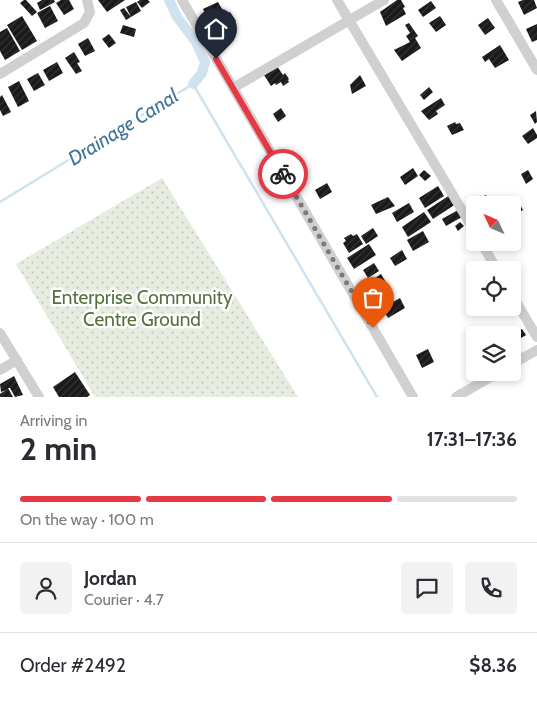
<!DOCTYPE html>
<meta charset="utf-8">
<style>
:root{--surface:#fff;--page:#f2f2f3;--text:#2b2b33;--muted:#7c7c81;--line:#e1e1e2;--accent:#e63946}
body{margin:0;font-family:Cabin,sans-serif;background:var(--page);color:var(--text);height:100vh;display:flex;flex-direction:column;font-size:19px;white-space:nowrap}
*{box-sizing:border-box;margin:0}
p{font-size:16px;color:var(--muted)}
.icon{flex:none;width:28px;height:28px;fill:none;stroke:currentColor;stroke-width:2;stroke-linecap:round;stroke-linejoin:round}
.map{position:relative;height:397px;overflow:hidden}
.panel{display:flex;flex-direction:column;background:var(--surface);flex:1}
.panel>*{flex:none}
.needle{width:32px;rotate:314deg}
.fabs{position:absolute;left:466px;top:196px;display:grid;gap:10px}
.fabs a{display:grid;place-items:center;width:55px;height:55px;border-radius:5px;background:var(--surface);box-shadow:0 2px 8px #0003;font-size:25px}
.pin{position:absolute;display:grid;place-items:center;width:42px;height:42px;color:#fff;margin:-51px -21px;border-radius:50% 50% 50% 0;rotate:-45deg;box-shadow:0 0 5px #0007}
.pin .icon{rotate:45deg}
.courier{position:absolute;display:grid;place-items:center;width:50px;height:50px;margin:-25px;border:4px solid #e63946;border-radius:50%;background:#fff;color:#222;box-shadow:0 1px 6px #0007}
.overview em{font-style:normal;font-weight:700}
.overview div{display:flex;flex-direction:column-reverse}
.overview{display:flex;align-items:center;justify-content:space-between;height:85px;padding:0 20px}
h1{font-size:32px;font-weight:700;line-height:38px}
.bar{display:grid;grid-template-columns:repeat(4,1fr);gap:8px 5px;align-content:center;height:60px;padding:0 20px}
.bar i{height:6px;border-radius:4px;background:var(--line)}
.bar .selected{background:var(--accent)}
.bar p{grid-column:span 4}
.line{display:flex;align-items:center;gap:12px;padding:0 20px;border-top:1px solid var(--line)}
.line div{flex:1}
.round{display:grid;place-items:center;flex:none;width:52px;height:52px;border-radius:5px;background:var(--page)}
.map>svg:first-child{display:block}
.green{fill:url(#green-dots)}
.lines{fill:none;stroke-linecap:round;stroke-linejoin:round}
.stream{stroke:#cfe2ee;stroke-width:2.5}
.canal{stroke:#cfe2ee;stroke-width:10}
.building{fill:url(#building-hatch)}
.street{stroke:#d0d0d0;stroke-width:10}
.done{stroke:#7a7a7a;stroke-width:5;stroke-dasharray:0 9}
.route{stroke:#e63946;stroke-width:6}
.labels{text-anchor:middle;stroke-width:5;stroke-linejoin:round;paint-order:stroke}
.park-label{font-size:19px;fill:#56703f;stroke:#fff}
.water-label{font-size:20px;font-style:italic;fill:#3f7597;stroke:#fff}
</style>
<div class="map">
<svg width="537" height="397" viewBox="0 0 537 397">
<defs>
<pattern id="green-dots" width="8" height="8" patternUnits="userSpaceOnUse" patternTransform="scale(1.25)"><rect width="8" height="8" fill="#e6ecdf"/><path d="M2 2h.1M6 6h.1" fill="none" stroke="#c6cbc0" stroke-width="1.8" stroke-linecap="round"/></pattern>
<pattern id="building-hatch" width="6" height="6" patternUnits="userSpaceOnUse" patternTransform="scale(1.25)"><rect width="6" height="6" fill="#1a1a1a"/><path d="M-1 1l2-2M0 6l6-6M5 7l2-2" fill="none" stroke="#333"/></pattern>
</defs>
<rect width="100%" height="100%" fill="#fff"/>
<polygon class="green" points="162,178 298,397 95,397 16,264"/>
<g class="lines">
<polyline class="stream" points="0,202 193,84 377,397"/>
<polyline class="canal" points="169,0 177,17 196,42 205,62 202,73 193,84"/>
</g>
<g class="building">
<polygon points="24,0 26,0 37,12 32,16 20,3"/>
<polygon points="42,0 54,0 55,2 40,10 37,3"/>
<polygon points="61,0 69,0 74,9 64,15 56,3"/>
<polygon points="98,0 125,0 107,12"/>
<polygon points="140,0 148,0 150,2 142,8 137,2"/>
<polygon points="397,0 401,0 405,7 403,8 406,14 386,26 380,12"/>
<polygon points="523,0 534,0 537,8 524,15 518,2"/>
<polygon points="431,1 436,8 423,17 418,10"/>
<polygon points="136,2 141,11 131,17 126,7"/>
<polygon points="218,2 222,9 208,18 203,9"/>
<polygon points="50,6 58,21 45,28 37,13"/>
<polygon points="124,8 131,17 126,20 120,10"/>
<polygon points="230,12 236,21 230,25 224,16"/>
<polygon points="22,16 37,41 22,50 7,25"/>
<polygon points="440,16 446,25 436,32 429,23"/>
<polygon points="223,18 229,26 221,32 215,23"/>
<polygon points="488,18 495,28 485,35 478,25"/>
<polygon points="409,23 418,36 415,38 421,48 402,61 394,50 410,42 406,36 410,33 405,25"/>
<polygon points="537,24 537,40 532,42 526,29"/>
<polygon points="123,25 136,29 134,37 120,33"/>
<polygon points="7,28 20,51 5,60 0,51 0,32"/>
<polygon points="109,34 116,43 109,48 102,39"/>
<polygon points="88,38 95,51 85,56 78,44"/>
<polygon points="500,45 509,60 495,68 489,59 485,62 482,57"/>
<polygon points="74,52 80,62 77,63 82,71 76,74 65,58"/>
<polygon points="57,62 63,73 49,81 43,70"/>
<polygon points="277,66 283,75 285,73 289,79 288,80 289,82 283,86 281,82 276,85 275,83 271,86 264,75"/>
<polygon points="38,73 45,85 34,91 27,79"/>
<polygon points="360,75 366,86 352,94 350,85"/>
<polygon points="19,81 29,101 18,107 8,87"/>
<polygon points="429,87 433,92 424,100 420,95"/>
<polygon points="2,95 11,112 3,116 0,110 0,97"/>
<polygon points="441,98 445,105 436,111 438,114 429,120 421,111"/>
<polygon points="281,108 286,116 278,122 273,114"/>
<polygon points="536,111 537,122 535,124 530,115"/>
<polygon points="455,122 456,124 460,123 464,130 452,135 447,126"/>
<polygon points="533,128 537,135 537,138 528,144 522,136"/>
<polygon points="413,168 418,176 405,185 400,177"/>
<polygon points="424,170 431,176 425,181 419,175"/>
<polygon points="528,170 533,179 526,184 521,174"/>
<polygon points="327,183 332,192 320,199 315,190"/>
<polygon points="438,186 444,196 425,208 419,198"/>
<polygon points="450,195 456,204 433,219 427,210"/>
<polygon points="486,195 491,204 476,205 474,201"/>
<polygon points="388,197 395,206 376,214 371,205"/>
<polygon points="518,201 523,210 512,216 512,204"/>
<polygon points="409,203 414,212 397,222 392,213"/>
<polygon points="458,210 462,217 446,226 442,219"/>
<polygon points="424,212 431,222 408,237 402,227"/>
<polygon points="460,222 464,226 458,231 455,226"/>
<polygon points="373,228 378,236 366,244 361,236"/>
<polygon points="423,231 429,242 413,251 407,240"/>
<polygon points="351,234 353,236 357,234 363,244 349,253 343,243 346,241 344,238"/>
<polygon points="369,244 376,255 354,269 347,258"/>
<polygon points="402,250 407,259 395,266 390,258"/>
<polygon points="374,263 379,271 368,278 363,270"/>
<polygon points="381,274 387,284 375,292 369,282"/>
<polygon points="389,287 393,296 381,302 377,294"/>
<polygon points="400,298 405,308 388,318 382,308"/>
<polygon points="522,329 526,335 516,341 512,334"/>
<polygon points="428,349 434,362 422,368 416,355"/>
<polygon points="75,372 90,395 87,397 59,397 53,387"/>
<polygon points="14,376 23,395 15,397 10,388 8,388 13,397 0,397 0,394 6,390 1,392 0,384"/>
</g>
<g class="lines">
<g class="street">
<polyline points="182,0 413,397"/>
<polyline points="337,0 475,232"/>
<polyline points="496,0 537,70"/>
<polyline points="0,74 84,23 90,12 87,0"/>
<polyline points="233,88 384,0"/>
<polyline points="481,242 497,270"/>
<polyline points="512,295 537,337"/>
<polyline points="0,333 39,397"/>
<polyline points="512,364 537,350"/>
<polyline points="0,370 17,360"/>
<polyline points="456,397 499,372"/>
</g>
</g>
<g class="lines">
<polyline class="done" points="283,174 373,328"/>
<polyline class="route" points="216,59 283,174"/>
</g>
<g class="labels">
<g class="park-label">
<text x="142" y="304">Enterprise Community<tspan x="142" dy="22">Centre Ground</tspan></text>
</g>
<g class="water-label">
<text transform="translate(123 127) rotate(-32)" y="7">Drainage Canal</text>
</g>
</g>
</svg>
<div class="fabs">
<a><svg class="needle" viewBox="-14 -14 28 28"><path d="M0-13l5 13h-10z" fill="#e53935"/><path d="M0 13l5-13h-10z" fill="#7c7c81"/></svg></a>
<a><svg class="icon" aria-label="locate" viewBox="0 0 24 24"><circle cx="12" cy="12" r="6"/><path d="M12 2v4M12 18v4M2 12h4M18 12h4"/></svg></a>
<a><svg class="icon" aria-label="layers" viewBox="0 0 24 24"><path d="M12 4l9 5-9 5-9-5zM3 14l9 5 9-5"/></svg></a>
</div>
<div class="pin" style="left:373px;top:328px;background:#ea580c"><svg class="icon" aria-label="bag" viewBox="0 0 24 24"><path d="M5 8h14l-1 12H6zM9 8a3 3 0 0 1 6 0"/></svg></div>
<div class="pin" style="left:216px;top:59px;background:#1f2937"><svg class="icon" aria-label="home" viewBox="0 0 24 24"><path d="M3 11l9-7 9 7M6 9v11h12V9"/></svg></div>
<div class="courier" style="left:283px;top:174px"><svg class="icon" aria-label="bike" viewBox="0 0 24 24"><circle cx="6" cy="16" r="4"/><circle cx="18" cy="16" r="4"/><path d="M6 16l4-8h5l3 8M10 8l3 8H6M13 5h3"/></svg></div>
</div>
<section class="panel">
<div class="overview"><div><h1>2 min</h1><p>Arriving in</p></div><em>17:31–17:36</em></div>
<div class="bar"><i class="selected"></i><i class="selected"></i><i class="selected"></i><i></i><p>On the way · 100 m</p></div>
<div class="line" style="height:90px"><a class="round"><svg class="icon" aria-label="person" viewBox="0 0 24 24"><circle cx="12" cy="8" r="4"/><path d="M4 21q1-7 8-7t8 7"/></svg></a><div><b>Jordan</b><p>Courier · 4.7</p></div><a class="round"><svg class="icon" aria-label="chat" viewBox="0 0 24 24"><path d="M4 5h16v11H9l-5 4z"/></svg></a><a class="round"><svg class="icon" aria-label="phone" viewBox="0 0 24 24"><path d="M5 4h4l2 5-3 2q2 4 5 5l2-3 5 2v4C11 20 4 13 5 4z"/></svg></a></div>
<div class="line" style="height:65px"><div>Order #2492</div><b>$8.36</b></div>
</section>
